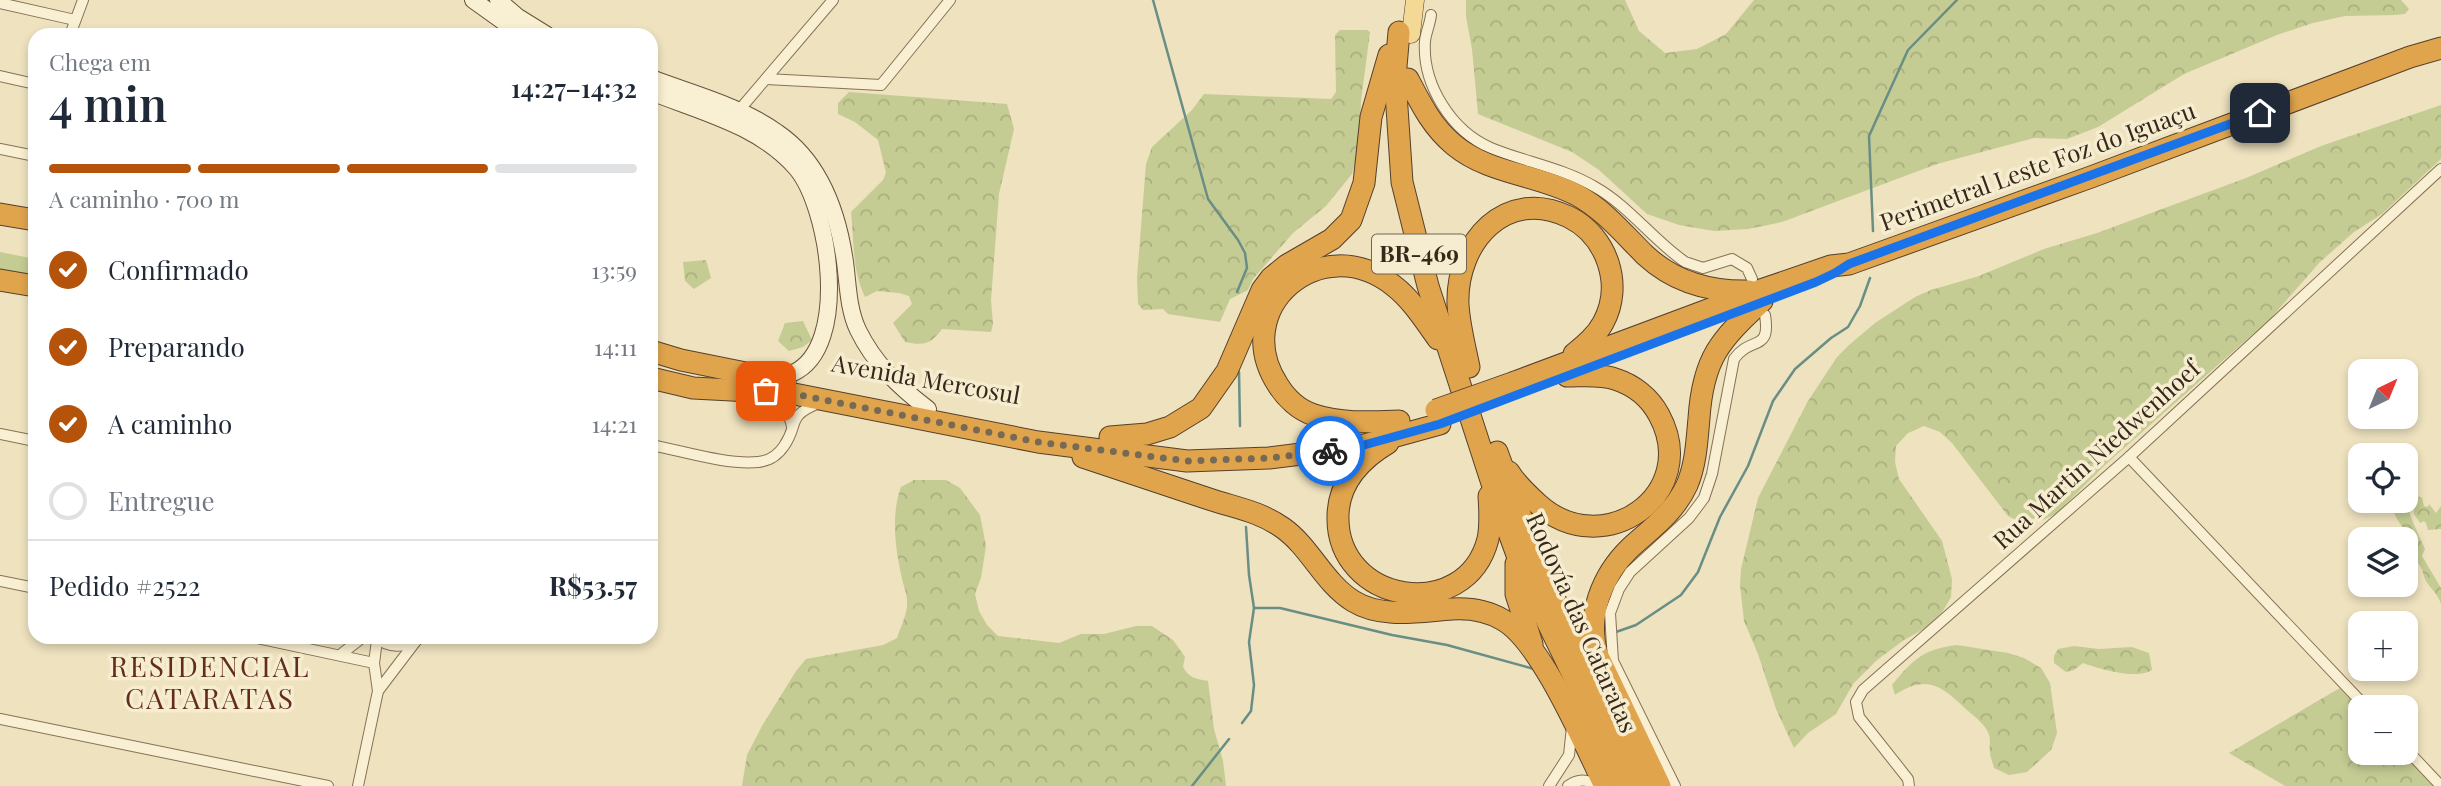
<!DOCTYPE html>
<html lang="pt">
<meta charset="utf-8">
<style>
:root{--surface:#fff;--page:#f2f2f3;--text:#1f2937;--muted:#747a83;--line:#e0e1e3;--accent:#b45309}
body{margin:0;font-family:"Playfair Display",serif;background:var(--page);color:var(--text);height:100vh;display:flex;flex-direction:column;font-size:26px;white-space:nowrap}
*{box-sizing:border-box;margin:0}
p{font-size:23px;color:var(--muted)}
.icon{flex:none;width:38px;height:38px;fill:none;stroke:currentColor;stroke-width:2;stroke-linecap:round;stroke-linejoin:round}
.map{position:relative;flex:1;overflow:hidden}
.details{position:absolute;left:28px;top:28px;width:630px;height:616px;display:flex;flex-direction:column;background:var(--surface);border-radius:21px;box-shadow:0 4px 10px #0003}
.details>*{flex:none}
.needle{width:46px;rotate:43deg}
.fabs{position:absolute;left:2348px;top:359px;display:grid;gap:14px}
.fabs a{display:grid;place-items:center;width:70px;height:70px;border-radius:14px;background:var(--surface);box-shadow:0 4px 10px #0003;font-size:35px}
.pin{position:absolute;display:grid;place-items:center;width:60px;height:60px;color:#fff;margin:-30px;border-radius:14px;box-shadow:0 4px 10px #0006}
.courier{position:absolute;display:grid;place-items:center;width:70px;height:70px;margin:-35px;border:5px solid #1a73e8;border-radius:50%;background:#fff;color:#222;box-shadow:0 2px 9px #0007}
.overview em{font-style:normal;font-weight:600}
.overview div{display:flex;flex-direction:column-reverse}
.overview{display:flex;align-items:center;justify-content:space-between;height:119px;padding:0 21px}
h1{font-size:46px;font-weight:600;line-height:52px}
.bar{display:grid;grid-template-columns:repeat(4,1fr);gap:10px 7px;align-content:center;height:84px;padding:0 21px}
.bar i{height:9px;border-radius:5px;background:var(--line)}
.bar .current{background:var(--accent)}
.bar p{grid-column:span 4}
.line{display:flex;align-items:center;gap:18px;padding:0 21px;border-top:2px solid var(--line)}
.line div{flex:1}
ol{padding:0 21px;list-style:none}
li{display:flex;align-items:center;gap:21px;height:77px}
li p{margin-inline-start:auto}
li .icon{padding:7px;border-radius:50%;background:var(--accent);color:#fff;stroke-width:4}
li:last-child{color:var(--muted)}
li i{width:38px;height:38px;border:4px solid var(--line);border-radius:50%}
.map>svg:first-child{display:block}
.grass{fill:#c4cc93}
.forest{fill:url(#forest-crowns)}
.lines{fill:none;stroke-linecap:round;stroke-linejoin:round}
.stream{stroke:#698e86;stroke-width:2.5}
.street-casing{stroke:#877257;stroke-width:12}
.secondary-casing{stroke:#69533a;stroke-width:18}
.primary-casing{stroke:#55402c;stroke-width:19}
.highway-casing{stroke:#55402c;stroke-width:23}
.street{stroke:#f9efd2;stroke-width:10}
.secondary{stroke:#f9efd2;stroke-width:16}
.primary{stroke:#f3d995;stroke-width:18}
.highway{stroke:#e0a44d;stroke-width:21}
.highway-bridge-casing{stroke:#55402c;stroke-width:23;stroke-linecap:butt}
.highway-bridge{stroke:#e0a44d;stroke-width:21}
.done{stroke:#766a55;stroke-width:7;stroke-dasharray:0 12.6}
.route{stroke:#1a73e8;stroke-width:9}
.labels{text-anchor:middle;stroke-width:7;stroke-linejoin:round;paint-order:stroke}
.shield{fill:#f6eccf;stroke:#706452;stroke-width:2}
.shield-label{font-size:23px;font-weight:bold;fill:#36291c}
.street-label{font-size:24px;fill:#36291c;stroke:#f6eccf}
.quarter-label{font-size:28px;letter-spacing:2px;fill:#642c1b;stroke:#f6eccf}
</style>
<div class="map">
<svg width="2441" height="786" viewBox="0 0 2441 786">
<defs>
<pattern id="forest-crowns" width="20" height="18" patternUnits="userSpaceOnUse" patternTransform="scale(1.75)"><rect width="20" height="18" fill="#c4cc93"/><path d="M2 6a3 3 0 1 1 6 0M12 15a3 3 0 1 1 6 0" fill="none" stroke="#a9af7e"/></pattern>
</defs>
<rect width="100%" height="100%" fill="#eee2bf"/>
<polygon class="grass" points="0,252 35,259 35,280 0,272"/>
<g class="forest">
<polygon points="1466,0 1625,0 1639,31 1665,53 1697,49 1726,34 1754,0 2401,0 2409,9 2405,14 2395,15 2345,16 2313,23 2277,35 2184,74 2098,127 2067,139 2034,138 1937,164 1782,222 1748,229 1714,231 1679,225 1647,214 1599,170 1572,152 1478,114 1472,49 1466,16"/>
<polygon points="1340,30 1367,30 1370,32 1361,101 1359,149 1352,174 1326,206 1293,233 1253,279 1248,290 1230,299 1220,322 1168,314 1163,309 1143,310 1138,304 1137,277 1146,164 1152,147 1192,110 1204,94 1331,99 1336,92 1335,35"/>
<path d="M849,92l158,12 7,25 -15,65 -8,106 2,24 -2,8 -49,-3c-11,15 -18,17 -37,13l-12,-19 19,-19 -3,-8 -10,-3 -22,-2 -12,6c-13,-27 -11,-56 -14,-85l32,-32 3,-7 -8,-33 -23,-18 -17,-8v-11z"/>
<polygon points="2441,105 2441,159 2382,214 2354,232 2320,262 2271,318 2105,465 2057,513 2041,521 2025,524 2008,516 1952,443 1940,432 1924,426 1908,433 1896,446 1895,462 1899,479 1942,541 1952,579 1951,597 1943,611 1933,624 1904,640 1877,660 1853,684 1836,714 1808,733 1794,748 1776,709 1758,654 1744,621 1740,585 1741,569 1758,498 1808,401 1837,357 1849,345 1875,323 1915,297 1931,290 1979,276 2044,249 2097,233 2246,178 2321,146"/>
<polygon points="706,260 711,278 694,289 685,281 683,262"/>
<polygon points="803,321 812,340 803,347 789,351 778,341 785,323"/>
<path d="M914,480h32l14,8 20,27 6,31 -5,32 -6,16 4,17 8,14 11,11 61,7 22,-9h23l32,-8h16l21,14 12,17 -2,10c6,11 13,12 25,14l6,48 9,32 3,25h-484l5,-31 15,-29 34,-55 10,-12 77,-14 14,-7c3,-10 9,-21 10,-32 1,-12 -4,-20 -6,-32 -6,-28 -10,-60 0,-87z"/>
<path d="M2406,495c3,7 2,15 5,22 4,11 9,21 14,32l-3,7 19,32v16c-3,-9 -8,-13 -13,-20 -7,-10 -2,-14 -14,-25 7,-21 -15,-29 -20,-47 -1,-4 -1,-8 -1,-11l13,-1z"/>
<polygon points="2419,496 2422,498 2424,506 2428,507 2429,504 2436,513 2441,506 2441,529 2428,530 2426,523 2424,521 2420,523 2414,514 2414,502"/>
<path d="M1957,645l51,8 16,5 17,10 9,15 7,50 -6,17 -24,22 -18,3 -15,-7c-1,-5 -4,-11 -4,-16 -1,-5 1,-12 -1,-17 -3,-10 -14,-18 -22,-25 -24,-23 -40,-37 -72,-15l-3,-10c21,-26 32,-36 65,-40z"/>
<path d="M2074,646l25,3 33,-2 17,6 3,17c-14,10 -53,-1 -69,-7l-9,7 -8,2 -12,-9v-7l4,-7z"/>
<polygon points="2340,688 2361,710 2361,752 2402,753 2435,786 2285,786 2229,753"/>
</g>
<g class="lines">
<g class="stream">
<polyline points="1153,0 1208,199 1238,240 1245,253 1247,268 1237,292"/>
<polyline points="1873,231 1869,136 1908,50 1957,0"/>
<polyline points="1239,372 1240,426"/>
<polyline points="1254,608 1280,608 1392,635 1447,645 1534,669"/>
<polyline points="1616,632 1636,625 1681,595 1698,572 1720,517 1748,466 1773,401 1795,369 1831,338 1848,327 1860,306 1870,278"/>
<polyline points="1242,723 1251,711 1254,685 1249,642 1254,608 1249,575 1246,527"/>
<polyline points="1192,786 1229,739"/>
</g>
<g class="street-casing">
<g id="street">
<polyline points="0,3 75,20"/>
<path d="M1431,15c-1,9 -5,17 -6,26 -3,43 26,90 66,107 34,14 72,20 104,39 34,19 58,53 90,75l18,6 29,-9 15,9 5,11"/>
<polyline points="70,35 83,0"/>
<polyline points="0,76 35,84"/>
<polyline points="766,79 881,85 950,0"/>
<polyline points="735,115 833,0"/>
<polyline points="0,149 35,156"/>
<polyline points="772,395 786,406 792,426"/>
<polyline points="0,434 35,441"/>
<path d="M651,445c32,6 75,20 107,17 11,-1 20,-7 26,-16 16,-23 1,-29 35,-43"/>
<polyline points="2129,457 2366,707"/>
<polyline points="0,581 35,588"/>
<polyline points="252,637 374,663"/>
<path d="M375,637c13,11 27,11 42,3"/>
<polyline points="340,655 363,637"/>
<polyline points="378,691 416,641"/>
<polyline points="0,719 328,786"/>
<polyline points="2406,749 2441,786"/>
<polyline points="358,786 378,691 374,663 377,640"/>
<polyline points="1549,786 1569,755 1572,727"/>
<path d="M1568,786c10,-8 20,-7 31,0"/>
<path d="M1675,786l-62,-125 -3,-48 9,-24 11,-17 59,-54 15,-20 8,-24 22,-115c17,-24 37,-6 31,-44"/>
<polyline points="1909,786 1908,779 1859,717 1856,702 1863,690 2129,457 2441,169"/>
</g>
</g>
<g class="secondary-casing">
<g id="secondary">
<polyline points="473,0 522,35"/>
<polyline points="498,0 518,17 547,35"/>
<path d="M651,78c42,16 90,28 127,55 42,29 60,80 67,129 3,22 3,47 13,68 16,33 41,57 70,79"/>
<path d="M651,92c50,20 109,34 145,76 33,38 55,179 -3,205 -6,3 -14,3 -21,4"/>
</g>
</g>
<g class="primary-casing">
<polyline id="primary" points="1411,34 1415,0"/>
</g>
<g class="highway-casing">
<g id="highway">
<polyline points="1399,32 1395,78 1402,182 1428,286 1501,511 1524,574 1627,786"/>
<path d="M1408,79c13,25 24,48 46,66 35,29 83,29 123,50 27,15 46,38 68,60 29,27 66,37 104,36"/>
<polyline points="0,214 35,220"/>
<polyline points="0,280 35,286"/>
<polyline points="651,351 681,360 785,381"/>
<path d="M1469,367c-4,-20 -10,-42 -11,-63 -2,-62 48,-118 111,-87 38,19 55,68 34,106 -7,13 -18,22 -29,31"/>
<polyline points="651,378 693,388 789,393 1038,442 1187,461 1269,458 1333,450 1364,445 1440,424"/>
<polyline points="1515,382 1761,290 1831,266 1849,264 2091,177 2410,57 2441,48"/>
<path d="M1399,421c-27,1 -58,3 -85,-6 -15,-5 -28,-17 -36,-30 -50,-76 42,-158 116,-99 18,14 31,35 44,53"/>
<polyline points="1110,437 1147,434 1170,427 1201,408 1227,371 1262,290 1271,278 1287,265 1332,239 1351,220 1364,183 1371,117 1389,55"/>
<path d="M1388,443c-27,16 -49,39 -50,72 -3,89 128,110 150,24 3,-14 2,-28 1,-43"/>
<polyline points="1497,452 1539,566 1644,786"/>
<path d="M1083,457c42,14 84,28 126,42 27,9 50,12 74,29 27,19 41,55 70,73 29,18 67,10 99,8 17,-1 36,2 51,11 38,21 82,126 102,166"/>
<path d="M1509,472c7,12 18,22 29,32 65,59 164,-10 121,-89 -9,-17 -25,-30 -44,-36 -15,-5 -32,-3 -48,-3"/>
<polyline points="1516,564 1516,594 1532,644"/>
<path d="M1660,786l-63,-132c-11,-38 5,-79 33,-106 22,-20 44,-35 57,-63 9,-21 10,-45 12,-67 4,-60 21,-78 63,-117"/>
</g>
</g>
<use href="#street" class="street"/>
<use href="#secondary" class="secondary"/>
<use href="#primary" class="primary"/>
<use href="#highway" class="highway"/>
<g class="highway-bridge-casing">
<polyline id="highway-bridge" points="1436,410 1515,382"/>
</g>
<use href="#highway-bridge" class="highway-bridge"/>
</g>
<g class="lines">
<polyline class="done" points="766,391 789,393 1038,442 1187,461 1269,458 1330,451"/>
<polyline class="route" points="1330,451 1364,445 1440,424 1816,282 1835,273 1849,264 2260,113"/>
</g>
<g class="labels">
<rect class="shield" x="1372" y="234.5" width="94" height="39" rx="5"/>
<g class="shield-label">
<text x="1419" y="262">BR-469</text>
</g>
<g class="street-label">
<text transform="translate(2038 167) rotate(-20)" y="8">Perimetral Leste Foz do Iguaçu</text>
<text transform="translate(926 380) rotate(10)" y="8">Avenida Mercosul</text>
<text transform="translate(2097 455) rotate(-42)" y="8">Rua Martin Niedwenhoef</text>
<text transform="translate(1581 623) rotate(66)" y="8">Rodovía das Cataratas</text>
</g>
<g class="quarter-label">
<text x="210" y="677">RESIDENCIAL<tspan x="210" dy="32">CATARATAS</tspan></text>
</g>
</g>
</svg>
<div class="fabs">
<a><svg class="needle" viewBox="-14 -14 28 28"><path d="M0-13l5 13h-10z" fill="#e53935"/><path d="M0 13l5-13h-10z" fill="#747a83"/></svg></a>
<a><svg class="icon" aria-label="locate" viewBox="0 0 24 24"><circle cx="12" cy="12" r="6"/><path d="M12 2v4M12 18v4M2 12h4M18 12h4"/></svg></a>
<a><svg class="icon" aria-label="layers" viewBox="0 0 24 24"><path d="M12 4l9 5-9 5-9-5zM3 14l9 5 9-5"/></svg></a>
<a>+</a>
<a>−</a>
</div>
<div class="pin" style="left:766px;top:391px;background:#ea580c"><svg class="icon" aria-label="bag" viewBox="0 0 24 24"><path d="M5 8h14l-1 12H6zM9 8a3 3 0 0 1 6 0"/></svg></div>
<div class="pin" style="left:2260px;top:113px;background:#1f2937"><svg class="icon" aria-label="home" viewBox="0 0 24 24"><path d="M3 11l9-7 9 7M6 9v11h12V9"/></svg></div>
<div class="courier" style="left:1330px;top:451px"><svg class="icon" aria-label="bike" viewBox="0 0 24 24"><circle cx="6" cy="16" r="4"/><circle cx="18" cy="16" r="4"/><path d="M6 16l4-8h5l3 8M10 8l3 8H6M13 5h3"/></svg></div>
<section class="details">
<div class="overview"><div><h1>4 min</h1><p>Chega em</p></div><em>14:27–14:32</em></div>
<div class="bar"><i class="current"></i><i class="current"></i><i class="current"></i><i></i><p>A caminho · 700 m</p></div>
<ol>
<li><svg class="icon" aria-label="check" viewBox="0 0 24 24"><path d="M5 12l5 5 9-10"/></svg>Confirmado<p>13:59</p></li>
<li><svg class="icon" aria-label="check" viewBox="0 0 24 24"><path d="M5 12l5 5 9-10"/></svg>Preparando<p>14:11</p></li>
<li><svg class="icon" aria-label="check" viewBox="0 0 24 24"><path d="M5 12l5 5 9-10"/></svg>A caminho<p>14:21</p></li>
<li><i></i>Entregue</li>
</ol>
<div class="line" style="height:91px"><div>Pedido #2522</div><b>R$53.57</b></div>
</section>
</div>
